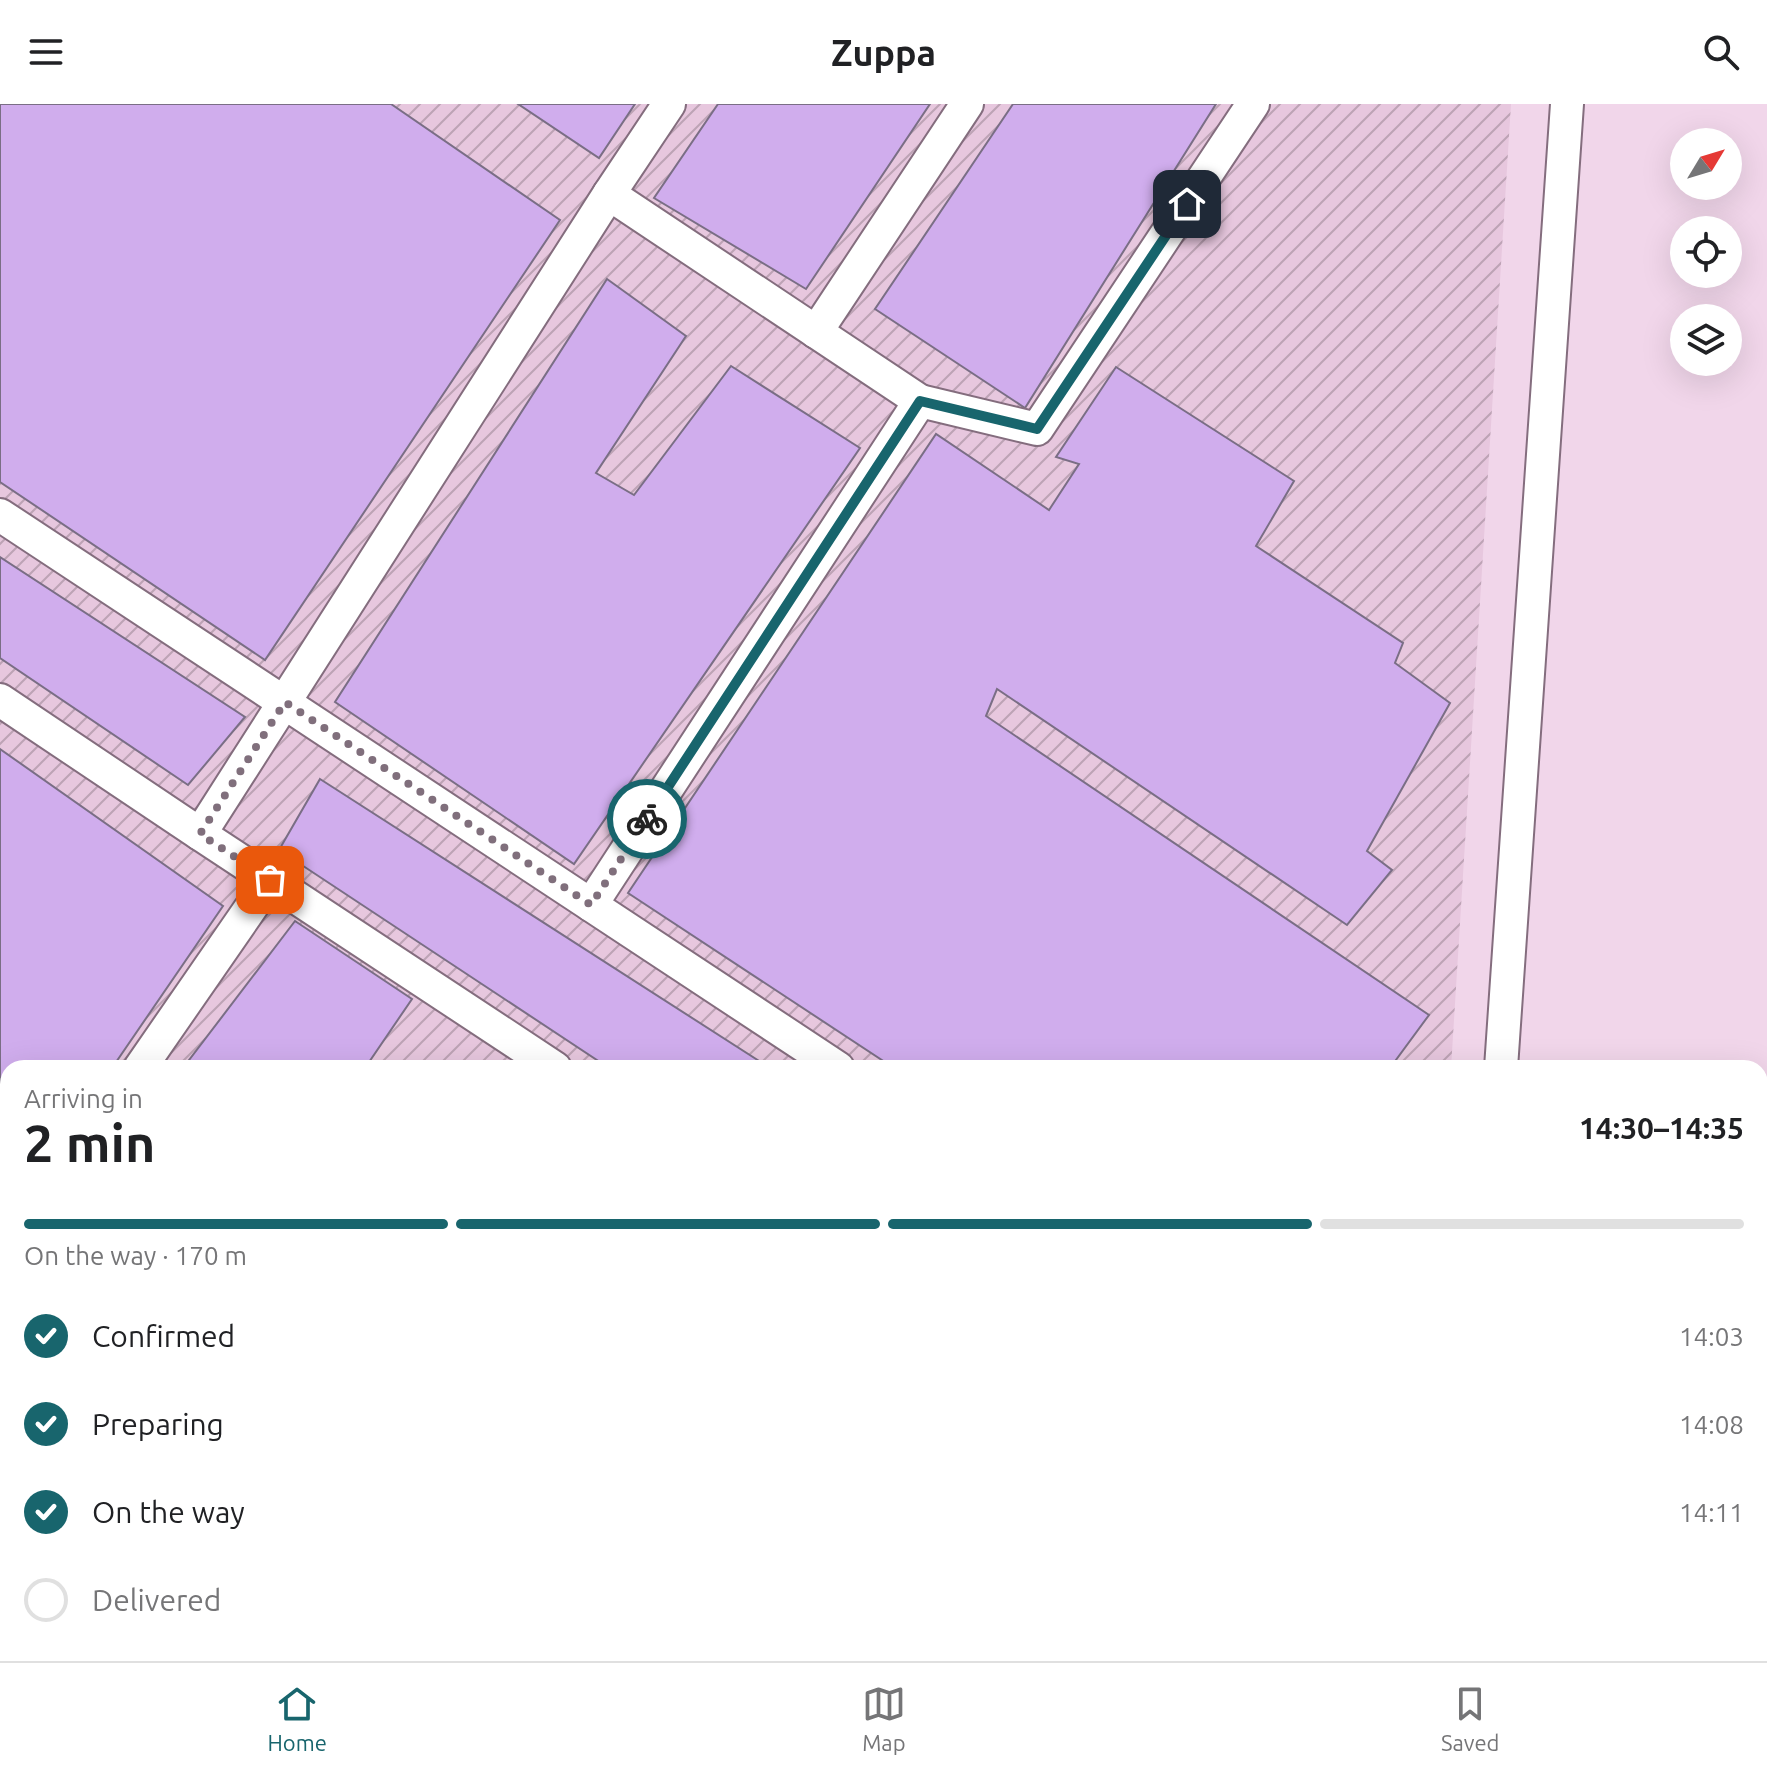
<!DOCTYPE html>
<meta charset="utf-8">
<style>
:root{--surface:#fff;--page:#f2f2f2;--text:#202124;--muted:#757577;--line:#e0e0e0;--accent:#18656d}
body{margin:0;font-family:Ubuntu,sans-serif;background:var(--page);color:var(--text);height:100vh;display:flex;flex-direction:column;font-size:30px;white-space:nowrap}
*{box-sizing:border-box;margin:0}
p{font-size:26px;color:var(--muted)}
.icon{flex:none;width:44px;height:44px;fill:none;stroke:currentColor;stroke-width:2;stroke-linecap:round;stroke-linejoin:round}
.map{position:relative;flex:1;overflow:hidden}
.drawer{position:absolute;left:0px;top:956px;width:1768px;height:602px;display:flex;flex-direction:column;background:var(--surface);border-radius:24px 24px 0 0;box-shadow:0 8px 32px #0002}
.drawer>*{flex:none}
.needle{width:52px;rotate:52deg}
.tools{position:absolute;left:1670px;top:24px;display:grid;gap:16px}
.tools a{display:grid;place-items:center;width:72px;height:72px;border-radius:50%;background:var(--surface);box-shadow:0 8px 32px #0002;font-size:40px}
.pin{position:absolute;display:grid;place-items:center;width:68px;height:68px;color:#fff;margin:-34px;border-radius:16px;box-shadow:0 4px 12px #0006}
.courier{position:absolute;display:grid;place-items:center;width:80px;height:80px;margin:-40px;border:6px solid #18656d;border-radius:50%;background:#fff;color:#222;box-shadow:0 2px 10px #0007}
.head em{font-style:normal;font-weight:600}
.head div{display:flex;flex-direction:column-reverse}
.head{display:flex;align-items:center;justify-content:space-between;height:136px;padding:0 24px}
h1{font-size:52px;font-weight:600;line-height:60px}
.bar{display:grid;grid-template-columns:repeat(4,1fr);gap:12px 8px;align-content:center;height:96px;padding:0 24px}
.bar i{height:10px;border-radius:6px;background:var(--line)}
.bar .on{background:var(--accent)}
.bar p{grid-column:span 4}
ol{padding:0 24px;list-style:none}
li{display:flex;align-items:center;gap:24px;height:88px}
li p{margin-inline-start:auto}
li .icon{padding:8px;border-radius:50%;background:var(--accent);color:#fff;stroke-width:4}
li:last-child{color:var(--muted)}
li i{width:44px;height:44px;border:4px solid var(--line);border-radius:50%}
header{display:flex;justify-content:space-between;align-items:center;height:104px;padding:0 24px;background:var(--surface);font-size:36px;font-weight:600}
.menu{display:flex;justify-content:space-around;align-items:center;height:112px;border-top:2px solid var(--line);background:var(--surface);font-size:22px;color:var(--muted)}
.menu a{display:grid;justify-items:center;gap:4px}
.menu .on{color:var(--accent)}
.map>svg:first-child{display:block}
.industrial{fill:url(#industrial-furrows)}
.building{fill:#d0aded;stroke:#7a6e85;stroke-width:2}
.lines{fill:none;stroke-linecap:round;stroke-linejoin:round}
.minor-casing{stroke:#846d7e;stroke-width:36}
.minor{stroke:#fff;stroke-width:32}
.done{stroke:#806f7c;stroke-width:8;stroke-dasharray:0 14.4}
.route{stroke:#18656d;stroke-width:10}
</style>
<header><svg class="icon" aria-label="menu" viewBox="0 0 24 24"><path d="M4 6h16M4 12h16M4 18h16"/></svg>Zuppa<svg class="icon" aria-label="search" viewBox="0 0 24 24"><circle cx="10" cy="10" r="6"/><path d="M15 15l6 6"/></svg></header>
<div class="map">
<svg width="1767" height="1557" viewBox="0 0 1767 1557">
<defs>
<pattern id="industrial-furrows" width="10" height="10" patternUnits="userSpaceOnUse" patternTransform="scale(2)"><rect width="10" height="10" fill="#e7c7de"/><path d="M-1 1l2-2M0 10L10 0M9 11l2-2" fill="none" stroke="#bda3b5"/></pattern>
</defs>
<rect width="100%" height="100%" fill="#f1d6ea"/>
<polygon class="industrial" points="0,0 1511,0 1451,964 8,964 8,1550 1415,1550 1414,1557 0,1557"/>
<g class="building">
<polygon points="0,0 391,0 560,116 265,556 0,378"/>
<polygon points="518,0 635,0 599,54"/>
<polygon points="718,0 930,0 806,185 654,94"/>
<polygon points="1013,0 1216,0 1025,304 875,205"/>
<polygon points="607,175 686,232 596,369 634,391 731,262 860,344 574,760 335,598"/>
<polygon points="1116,263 1294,377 1256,442 1403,539 1395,559 1450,599 1367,747 1392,766 1347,821 997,585 986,612 1429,911 1390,964 894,964 628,789 936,330 1049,406 1079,360 1056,353"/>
<polygon points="0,453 245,613 188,681 0,554"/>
<polygon points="0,645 223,802 112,964 8,964 8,1116 0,1128"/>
<polygon points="320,675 770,964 609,964 279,746"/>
<polygon points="295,817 412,895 365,964 183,964"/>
<polygon points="1,1223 8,1228 8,1367 0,1362"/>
<polygon points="0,1451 8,1457 8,1550 145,1550 155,1557 0,1557"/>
<polygon points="300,1550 820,1550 831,1557 296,1557"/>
</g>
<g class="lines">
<g class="minor-casing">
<g id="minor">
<polyline points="816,228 967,0"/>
<polyline points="920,297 1037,325 1253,0"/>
<polyline points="0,411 838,964"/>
<polyline points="0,596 200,730 609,90 669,0"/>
<polyline points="200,730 555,964"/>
<polyline points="591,801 920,297 609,90"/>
<polyline points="140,964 270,776"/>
<polyline points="1501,964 1567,0"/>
<polyline points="0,1167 8,1155"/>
<polyline points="0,1391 8,1396"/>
<polyline points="239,1550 249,1557"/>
<polyline points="881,1550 892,1557"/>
<polyline points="1461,1557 1461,1550"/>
</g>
</g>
<use href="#minor" class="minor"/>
</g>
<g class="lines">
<polyline class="done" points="270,776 200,730 285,598 591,801 647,715"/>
<polyline class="route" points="647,715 920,297 1037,325 1187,100"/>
</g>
</svg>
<div class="tools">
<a><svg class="needle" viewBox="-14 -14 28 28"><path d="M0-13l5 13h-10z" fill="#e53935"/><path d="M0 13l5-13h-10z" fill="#757577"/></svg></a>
<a><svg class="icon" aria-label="locate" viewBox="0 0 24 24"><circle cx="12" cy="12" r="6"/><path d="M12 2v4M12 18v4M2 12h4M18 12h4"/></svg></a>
<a><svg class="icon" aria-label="layers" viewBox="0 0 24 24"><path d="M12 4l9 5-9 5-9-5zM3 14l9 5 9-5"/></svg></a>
</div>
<div class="pin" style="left:270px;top:776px;background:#ea580c"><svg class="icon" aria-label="bag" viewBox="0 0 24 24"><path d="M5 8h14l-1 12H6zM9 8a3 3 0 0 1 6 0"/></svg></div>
<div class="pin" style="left:1187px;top:100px;background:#1f2937"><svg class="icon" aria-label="home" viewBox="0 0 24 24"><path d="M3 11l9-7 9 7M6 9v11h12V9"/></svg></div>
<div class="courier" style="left:647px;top:715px"><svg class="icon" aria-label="bike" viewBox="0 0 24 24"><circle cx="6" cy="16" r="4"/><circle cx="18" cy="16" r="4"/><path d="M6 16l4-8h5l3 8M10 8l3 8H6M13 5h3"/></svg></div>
<section class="drawer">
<div class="head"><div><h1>2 min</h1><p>Arriving in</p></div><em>14:30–14:35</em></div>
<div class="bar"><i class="on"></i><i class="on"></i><i class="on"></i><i></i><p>On the way · 170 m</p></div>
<ol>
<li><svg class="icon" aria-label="check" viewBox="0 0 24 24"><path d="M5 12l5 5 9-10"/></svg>Confirmed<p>14:03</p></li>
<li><svg class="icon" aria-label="check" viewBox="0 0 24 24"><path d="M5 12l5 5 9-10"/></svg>Preparing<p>14:08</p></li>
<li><svg class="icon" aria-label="check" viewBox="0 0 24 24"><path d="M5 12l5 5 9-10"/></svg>On the way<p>14:11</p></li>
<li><i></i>Delivered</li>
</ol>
</section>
</div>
<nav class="menu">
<a class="on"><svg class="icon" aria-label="home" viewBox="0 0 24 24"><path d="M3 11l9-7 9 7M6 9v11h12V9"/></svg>Home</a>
<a><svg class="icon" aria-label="map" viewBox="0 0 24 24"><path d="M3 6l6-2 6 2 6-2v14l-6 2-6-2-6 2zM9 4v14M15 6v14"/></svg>Map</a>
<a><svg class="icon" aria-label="saved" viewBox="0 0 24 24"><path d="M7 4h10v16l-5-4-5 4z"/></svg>Saved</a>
</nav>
